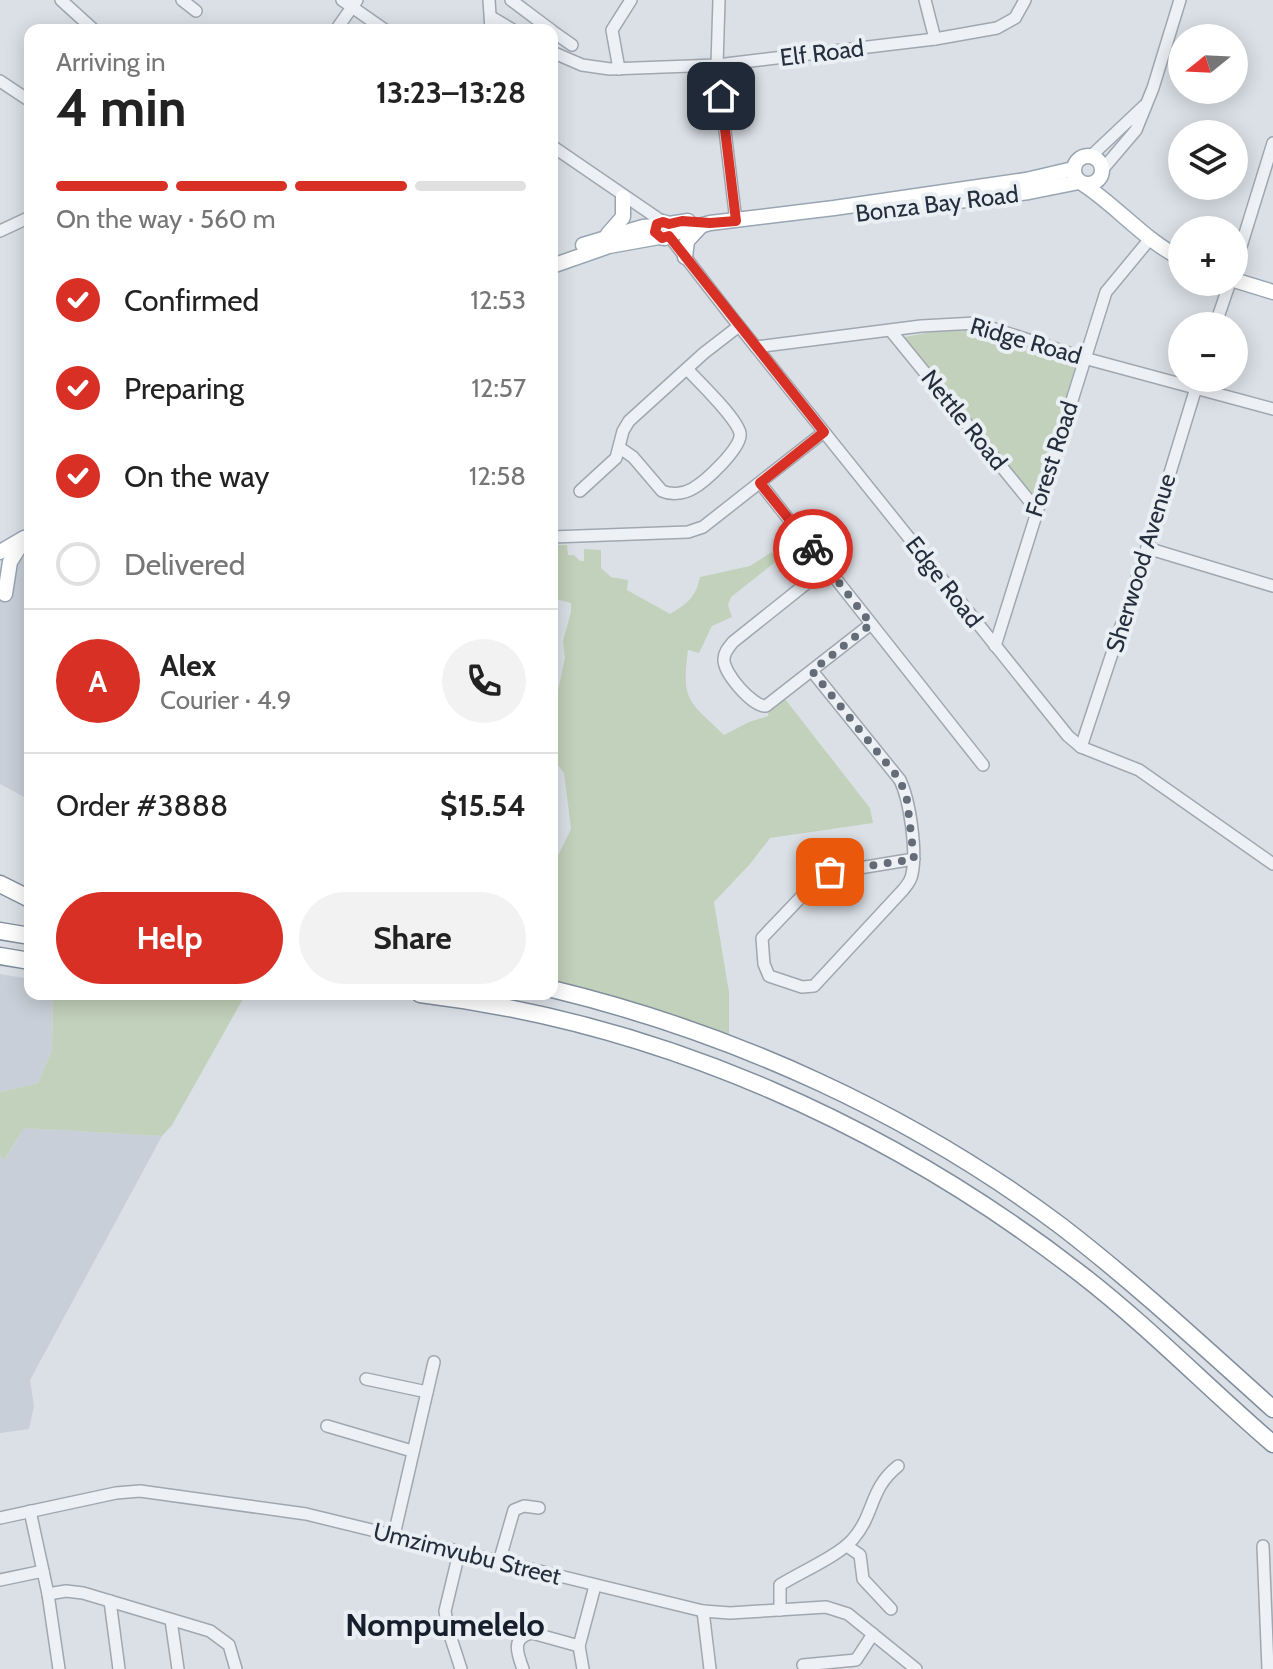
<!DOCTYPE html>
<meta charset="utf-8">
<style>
:root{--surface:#fff;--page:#f2f2f2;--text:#222;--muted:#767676;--line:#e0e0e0;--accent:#d93025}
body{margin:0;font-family:Cabin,sans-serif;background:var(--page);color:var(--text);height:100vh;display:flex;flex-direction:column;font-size:30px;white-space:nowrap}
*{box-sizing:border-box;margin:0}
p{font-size:26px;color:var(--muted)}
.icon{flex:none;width:44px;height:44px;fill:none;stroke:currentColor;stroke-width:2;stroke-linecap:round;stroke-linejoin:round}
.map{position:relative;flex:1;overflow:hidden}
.drawer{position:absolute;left:24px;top:24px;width:534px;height:976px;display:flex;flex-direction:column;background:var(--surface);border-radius:16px;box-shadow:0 4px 20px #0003}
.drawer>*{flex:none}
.needle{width:52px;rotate:252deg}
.tools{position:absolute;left:1168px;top:24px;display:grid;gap:16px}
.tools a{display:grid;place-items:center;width:80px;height:80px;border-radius:50%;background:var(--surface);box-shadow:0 4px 20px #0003;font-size:40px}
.pin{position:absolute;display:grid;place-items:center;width:68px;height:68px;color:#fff;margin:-34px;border-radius:16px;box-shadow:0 4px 12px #0006}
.courier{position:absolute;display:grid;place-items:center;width:80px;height:80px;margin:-40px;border:6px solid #d93025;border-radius:50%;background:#fff;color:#222;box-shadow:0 2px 10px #0007}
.summary em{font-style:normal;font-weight:800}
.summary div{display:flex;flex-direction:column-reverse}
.summary{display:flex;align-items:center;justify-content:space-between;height:136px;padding:0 32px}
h1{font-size:52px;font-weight:800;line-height:60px}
.bar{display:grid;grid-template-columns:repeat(4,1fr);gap:12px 8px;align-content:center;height:96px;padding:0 32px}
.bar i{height:10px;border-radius:6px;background:var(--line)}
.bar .active{background:var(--accent)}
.bar p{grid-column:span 4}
.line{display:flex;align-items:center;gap:20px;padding:0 32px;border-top:2px solid var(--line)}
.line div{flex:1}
.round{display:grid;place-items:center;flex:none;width:84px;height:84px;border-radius:42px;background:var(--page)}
ol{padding:0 32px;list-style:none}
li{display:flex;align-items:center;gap:24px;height:88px}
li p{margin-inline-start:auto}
li .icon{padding:8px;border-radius:50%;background:var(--accent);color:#fff;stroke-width:4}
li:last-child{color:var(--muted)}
li i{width:44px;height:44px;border:4px solid var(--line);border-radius:50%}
.primary-button{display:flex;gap:16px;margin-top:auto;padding:16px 32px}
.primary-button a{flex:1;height:92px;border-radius:48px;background:var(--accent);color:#fff;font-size:32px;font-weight:800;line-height:92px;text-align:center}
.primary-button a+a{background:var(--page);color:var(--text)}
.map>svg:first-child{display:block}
.built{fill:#c8cfd8}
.green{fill:#c2d1bb}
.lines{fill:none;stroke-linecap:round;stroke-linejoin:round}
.minor-casing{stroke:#a0a7b0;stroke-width:14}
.major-casing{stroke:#99a5b3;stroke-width:17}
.highway-casing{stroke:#818e9e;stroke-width:19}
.minor{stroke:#edf0f5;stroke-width:11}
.major{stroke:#fff;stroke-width:14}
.highway{stroke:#fff;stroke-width:16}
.done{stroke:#646c78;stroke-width:8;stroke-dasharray:0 14.4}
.route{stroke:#d93025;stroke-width:10}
.labels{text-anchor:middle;stroke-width:8;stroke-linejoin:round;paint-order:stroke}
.street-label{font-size:24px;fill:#242e3d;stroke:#eaeff4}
.district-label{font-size:32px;font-weight:bold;fill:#171f2d;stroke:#eaeff4}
</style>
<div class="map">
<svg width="1273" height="1669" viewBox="0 0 1273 1669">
<rect width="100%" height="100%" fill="#dbe0e6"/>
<g class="built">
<polygon points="30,554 30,800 0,784 0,570"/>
<polygon points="0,974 30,979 30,994 53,994 52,1050 38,1083 0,1092"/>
<polygon points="24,1128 162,1136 30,1380 34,1406 29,1429 0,1433 0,1155 5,1159"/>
</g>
<g class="green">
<polygon points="947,329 969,329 1076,365 1036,493 1030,495 905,340 905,337"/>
<path d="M552,545h15l1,10h6l6,6h4v-12l17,1v18l10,9 17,3 -1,10 43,24c17,-10 26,-17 30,-37l50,-11 22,-14 6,8 -47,37 -3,8 4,12 -20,9 -13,27 -11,-3c-7,52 1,51 36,85l25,-13 19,-6 1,-5 16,-12 85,109 3,15 -103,15 -20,26 -36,38 15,90v45l-177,-53v-116l19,-39 -7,-56 -12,-16v-39l13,-60 -2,-17 8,-29v-9l-19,-5z"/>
<polygon points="53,994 244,997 172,1125 162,1136 24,1128 4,1160 0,1155 0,1092 38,1083 52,1050"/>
</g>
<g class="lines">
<g class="minor-casing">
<g id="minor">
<polyline points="61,0 94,30"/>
<polyline points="182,0 196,11"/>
<polyline points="342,0 385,30"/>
<polyline points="489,0 491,30"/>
<polyline points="511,0 551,30"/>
<polyline points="719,0 717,65 736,221"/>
<polyline points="925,0 935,39"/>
<polyline points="491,17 513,30"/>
<polyline points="336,30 357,0"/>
<polyline points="552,31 572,45"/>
<polyline points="552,52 582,65 610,69 717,65 935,39 997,28 1015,18 1025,0"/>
<polyline points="619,69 612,30 631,0"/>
<polyline points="0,81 30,101"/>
<polyline points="552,146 663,222"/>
<polyline points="1091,156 1144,106"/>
<polyline points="1102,170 1136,130 1153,88 1180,0"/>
<polyline points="0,231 30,217"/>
<polyline points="669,236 731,316 1068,736 1081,747 1139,770 1273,864"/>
<polyline points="1234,269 1273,143"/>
<polyline points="1215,326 1230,282"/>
<polyline points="891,331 1036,509"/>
<polyline points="756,347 921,326 976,323 1084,358 1273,409"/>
<path d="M620,448l13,9 29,34c9,4 21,3 30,-2 13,-7 51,-42 48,-56 -4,-16 -41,-51 -53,-64"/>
<polyline points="760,483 983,765"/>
<polyline points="580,491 616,458 623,431 629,421 704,353 739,326"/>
<polyline points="552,537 688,532 703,527 824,432"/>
<polyline points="1147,548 1273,586"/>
<path d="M827,567l-94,75c-4,5 -9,10 -9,17 -1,14 29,48 42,47l105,-82"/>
<polyline points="995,646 1106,292 1149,240"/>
<path d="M812,671l88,109c10,21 17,71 12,94 -1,7 -5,11 -9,16l-89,96 -12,1 -33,-11 -5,-12 -2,-26 61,-64 91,-15"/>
<polyline points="1081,747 1147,548 1199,378"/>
<polyline points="366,1379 427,1392"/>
<polyline points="327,1426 412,1451"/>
<polyline points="30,1511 48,1594 59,1669"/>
<polyline points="0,1518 116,1493 140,1491 306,1514 703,1611 730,1613 826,1607 848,1614 916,1669"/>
<polyline points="394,1535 434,1362"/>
<polyline points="847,1546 860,1555 863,1579 891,1609"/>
<polyline points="1263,1546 1268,1669"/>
<polyline points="459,1553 445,1611 448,1629 461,1669"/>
<polyline points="499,1562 514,1510 524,1506 539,1508"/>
<polyline points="0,1580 43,1571"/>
<polyline points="48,1594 66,1591 83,1593 210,1631 229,1645 236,1669"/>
<polyline points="110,1601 119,1669"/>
<path d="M780,1610v-25c19,-12 60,-30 73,-46 22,-25 16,-50 45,-73"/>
<polyline points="703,1611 710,1669"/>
<polyline points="171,1620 178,1669"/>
<polyline points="803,1665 856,1660 873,1634"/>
<path d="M523,1669c-6,-16 -12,-32 9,-36l47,13"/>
<polyline points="583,1669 579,1646 595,1586"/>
</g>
</g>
<g class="major-casing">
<g id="major">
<circle cx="1088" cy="170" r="14"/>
<path d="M1083,184c35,23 61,56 99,75"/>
<polyline points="879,211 1029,192 1079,182"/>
<polyline points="608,234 623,217 623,197"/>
<polyline points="583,245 643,227 656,226 663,222 669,224 688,221"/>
<polyline points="685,257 687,241 701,226"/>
<polyline points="552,266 609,246 659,237 665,238 671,234 710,223 834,208 1026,180 1073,169"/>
<polyline points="1234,280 1273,292"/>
<polyline points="0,552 24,538"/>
<polyline points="5,594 10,562 25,538"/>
</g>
</g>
<g class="highway-casing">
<g id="highway">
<polyline points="0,884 30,899"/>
<polyline points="0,931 30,936"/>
<polyline points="0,956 30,961"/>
<path d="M552,989c182,44 360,125 509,237 74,57 143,121 212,183"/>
<path d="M420,994c241,29 471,132 662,281 67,52 127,114 191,169"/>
</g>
</g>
<use href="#minor" class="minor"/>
<use href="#major" class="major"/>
<use href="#highway" class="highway"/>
</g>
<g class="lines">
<polyline class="done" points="813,549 871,624 812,671 900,780 907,800 914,859 830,872"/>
<polyline class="route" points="721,96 736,221 710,223 682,221 669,224 663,222 657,224 655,232 662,238 669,236 824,432 760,483 813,549"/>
</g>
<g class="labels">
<g class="street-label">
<text transform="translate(822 53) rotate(-7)" y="8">Elf Road</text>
<text transform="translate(937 204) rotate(-7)" y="8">Bonza Bay Road</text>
<text transform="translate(1026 341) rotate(16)" y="8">Ridge Road</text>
<text transform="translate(964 420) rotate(51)" y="8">Nettle Road</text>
<text transform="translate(1052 459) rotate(-72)" y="8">Forest Road</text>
<text transform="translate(1141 563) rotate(-73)" y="8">Sherwood Avenue</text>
<text transform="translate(944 582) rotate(52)" y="8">Edge Road</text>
<text transform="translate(467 1554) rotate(14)" y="8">Umzimvubu Street</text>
</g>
<g class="district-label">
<text x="445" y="1636">Nompumelelo</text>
</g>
</g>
</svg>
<div class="tools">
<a><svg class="needle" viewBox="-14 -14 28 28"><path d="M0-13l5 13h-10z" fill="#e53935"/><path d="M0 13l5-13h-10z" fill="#767676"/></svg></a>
<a><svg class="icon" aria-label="layers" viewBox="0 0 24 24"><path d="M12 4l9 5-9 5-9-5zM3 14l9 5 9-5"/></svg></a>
<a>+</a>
<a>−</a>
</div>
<div class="pin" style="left:830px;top:872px;background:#ea580c"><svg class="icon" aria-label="bag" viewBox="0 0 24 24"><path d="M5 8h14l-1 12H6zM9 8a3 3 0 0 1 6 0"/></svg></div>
<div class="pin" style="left:721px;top:96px;background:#1f2937"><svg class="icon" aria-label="home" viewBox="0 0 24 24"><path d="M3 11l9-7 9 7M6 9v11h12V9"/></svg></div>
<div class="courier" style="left:813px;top:549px"><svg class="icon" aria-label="bike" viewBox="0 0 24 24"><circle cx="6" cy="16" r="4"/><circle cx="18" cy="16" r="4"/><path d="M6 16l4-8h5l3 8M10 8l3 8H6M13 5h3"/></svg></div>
<section class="drawer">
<div class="summary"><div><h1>4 min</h1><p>Arriving in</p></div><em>13:23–13:28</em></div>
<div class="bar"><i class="active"></i><i class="active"></i><i class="active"></i><i></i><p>On the way · 560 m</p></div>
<ol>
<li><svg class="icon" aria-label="check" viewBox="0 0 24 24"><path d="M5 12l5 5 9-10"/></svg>Confirmed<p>12:53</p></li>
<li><svg class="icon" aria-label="check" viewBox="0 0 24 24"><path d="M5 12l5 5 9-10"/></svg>Preparing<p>12:57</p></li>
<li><svg class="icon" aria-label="check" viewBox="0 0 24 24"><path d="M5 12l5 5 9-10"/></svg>On the way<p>12:58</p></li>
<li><i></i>Delivered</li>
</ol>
<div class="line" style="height:144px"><b class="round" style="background:var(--accent);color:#fff">A</b><div><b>Alex</b><p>Courier · 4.9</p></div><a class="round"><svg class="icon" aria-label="phone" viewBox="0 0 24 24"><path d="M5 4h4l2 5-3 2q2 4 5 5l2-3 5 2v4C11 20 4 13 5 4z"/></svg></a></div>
<div class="line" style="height:104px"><div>Order #3888</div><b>$15.54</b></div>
<div class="primary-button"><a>Help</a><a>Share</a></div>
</section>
</div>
